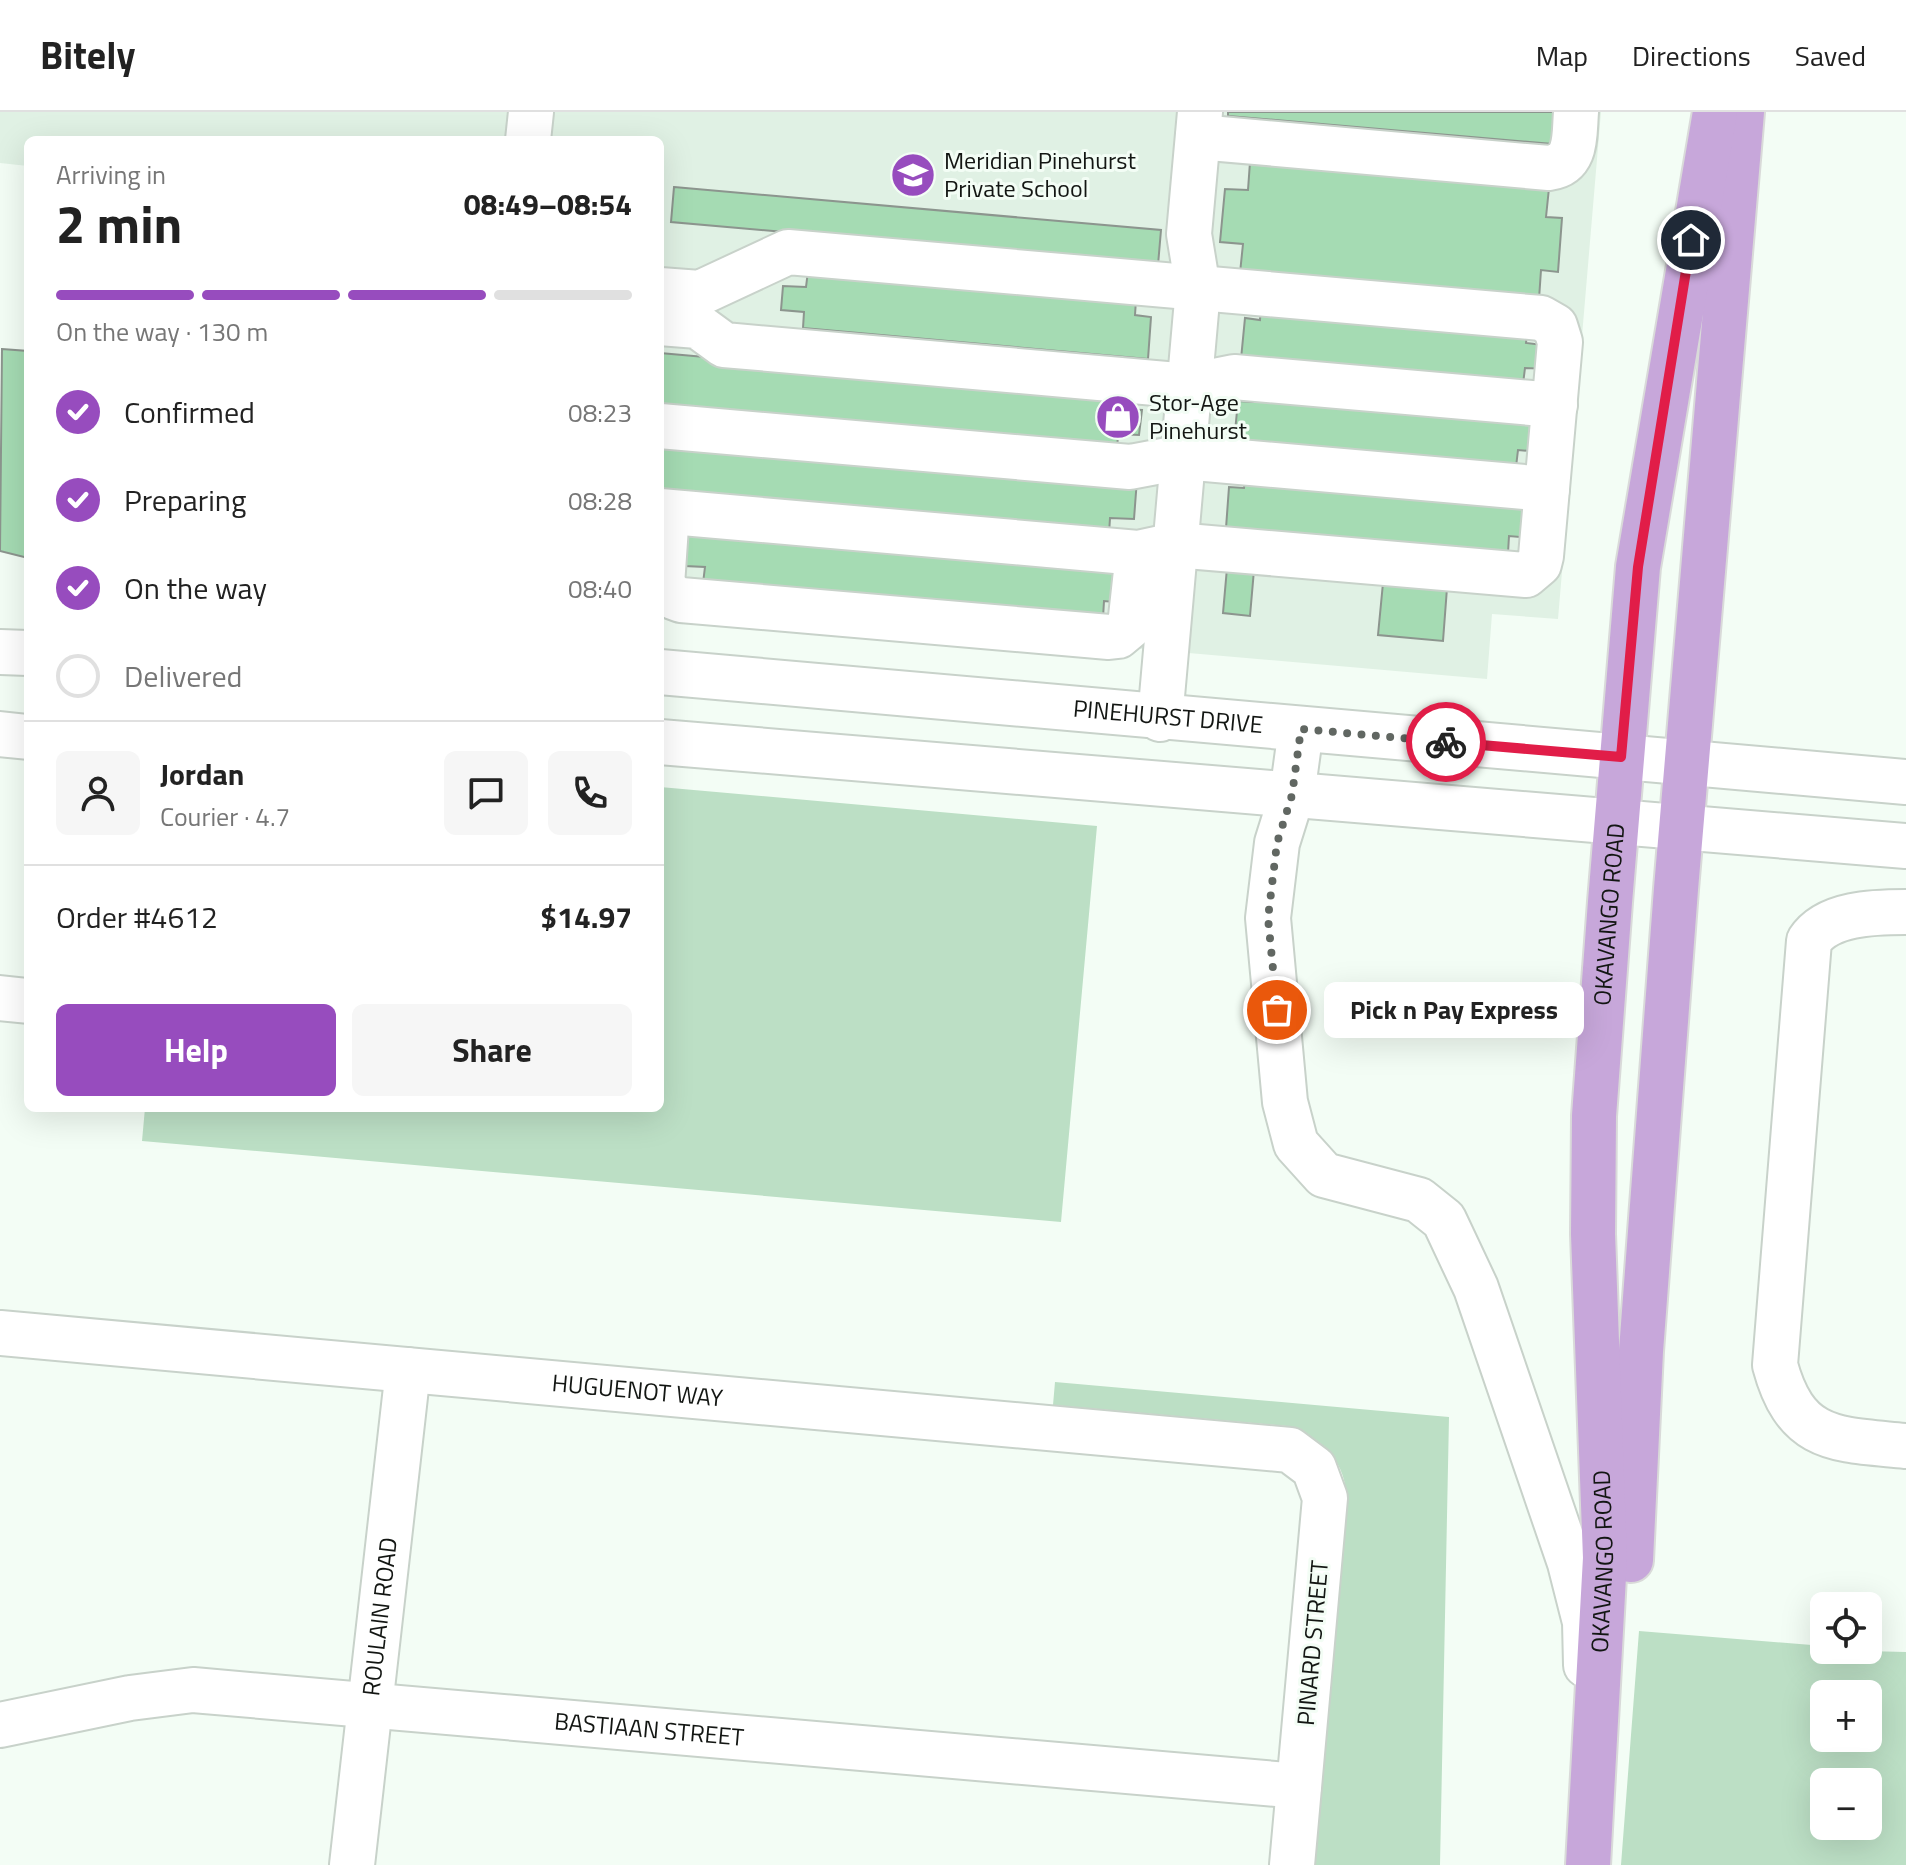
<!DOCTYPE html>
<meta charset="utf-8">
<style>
:root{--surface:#fff;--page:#f6f6f6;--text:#222;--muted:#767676;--line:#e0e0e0;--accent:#974cbe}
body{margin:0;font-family:"Titillium Web",sans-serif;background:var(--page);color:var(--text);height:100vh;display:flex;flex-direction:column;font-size:30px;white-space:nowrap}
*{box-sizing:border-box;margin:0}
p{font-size:26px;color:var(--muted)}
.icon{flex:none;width:44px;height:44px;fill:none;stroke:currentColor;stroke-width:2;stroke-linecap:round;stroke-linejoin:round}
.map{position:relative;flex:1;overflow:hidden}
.side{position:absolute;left:24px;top:24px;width:640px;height:976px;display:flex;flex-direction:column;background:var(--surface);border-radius:12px;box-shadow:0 8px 32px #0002}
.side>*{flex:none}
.fabs{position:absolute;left:1810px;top:1480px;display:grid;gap:16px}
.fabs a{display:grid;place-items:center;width:72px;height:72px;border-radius:12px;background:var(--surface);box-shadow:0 8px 32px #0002;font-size:40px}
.pin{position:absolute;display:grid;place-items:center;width:68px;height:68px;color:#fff;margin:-34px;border:4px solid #fff;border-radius:50%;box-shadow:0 2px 8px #0007}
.courier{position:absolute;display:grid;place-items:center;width:80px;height:80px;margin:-40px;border:6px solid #e11d48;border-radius:50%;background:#fff;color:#222;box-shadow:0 2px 10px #0007}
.bubble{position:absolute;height:56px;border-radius:12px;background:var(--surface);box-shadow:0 8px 32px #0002;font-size:26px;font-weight:700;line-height:56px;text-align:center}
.headline em{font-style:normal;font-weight:700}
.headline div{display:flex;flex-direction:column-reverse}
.headline{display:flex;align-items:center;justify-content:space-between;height:136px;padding:0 32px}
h1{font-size:52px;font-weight:700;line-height:60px}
.bar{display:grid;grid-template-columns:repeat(4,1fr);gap:12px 8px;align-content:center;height:96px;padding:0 32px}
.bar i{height:10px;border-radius:6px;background:var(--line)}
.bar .selected{background:var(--accent)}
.bar p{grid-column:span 4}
.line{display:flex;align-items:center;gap:20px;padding:0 32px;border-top:2px solid var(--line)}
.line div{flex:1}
.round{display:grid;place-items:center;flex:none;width:84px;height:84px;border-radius:12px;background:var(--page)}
ol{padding:0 32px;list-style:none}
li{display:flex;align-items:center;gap:24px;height:88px}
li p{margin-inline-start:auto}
li .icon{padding:8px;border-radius:50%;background:var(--accent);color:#fff;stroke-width:4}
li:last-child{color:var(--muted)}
li i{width:44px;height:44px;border:4px solid var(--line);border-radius:50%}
.action{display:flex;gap:16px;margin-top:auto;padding:16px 32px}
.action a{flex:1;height:92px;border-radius:12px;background:var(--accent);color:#fff;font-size:32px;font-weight:700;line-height:92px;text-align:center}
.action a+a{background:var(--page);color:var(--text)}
header{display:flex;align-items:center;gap:48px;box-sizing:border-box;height:112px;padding:0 40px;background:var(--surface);border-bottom:2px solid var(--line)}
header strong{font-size:38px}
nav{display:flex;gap:44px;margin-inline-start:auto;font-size:28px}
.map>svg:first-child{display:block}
.built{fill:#e0f1e4}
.green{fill:#bcdfc5;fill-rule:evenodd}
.building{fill:#a5dbb3;stroke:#8c958e;stroke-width:2}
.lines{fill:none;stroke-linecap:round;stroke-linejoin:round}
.minor-casing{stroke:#c8d2ca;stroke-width:48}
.major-casing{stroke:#d9dad9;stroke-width:48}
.minor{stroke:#fff;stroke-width:44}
.major{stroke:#c7a7da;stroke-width:44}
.done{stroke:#616762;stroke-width:8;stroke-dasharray:0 14.4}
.route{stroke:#e11d48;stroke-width:10}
.labels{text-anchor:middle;stroke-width:6;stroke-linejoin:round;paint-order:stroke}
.poi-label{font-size:24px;fill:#131613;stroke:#f3fdf5;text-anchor:start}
.street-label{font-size:24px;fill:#131613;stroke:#f3fdf5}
</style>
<header>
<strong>Bitely</strong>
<nav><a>Map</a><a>Directions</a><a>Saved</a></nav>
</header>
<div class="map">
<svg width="1906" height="1753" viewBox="0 0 1906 1753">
<rect width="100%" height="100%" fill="#f3fdf5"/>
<polygon class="built" points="0,0 1601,0 1558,507 1492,502 1487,567 660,495 660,28 28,28 28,54 0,51"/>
<g class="green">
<polygon points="660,675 1097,714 1061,1110 142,1029 145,996 660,996"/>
<path d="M1055,1270l394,35 -9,448h-129l36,-359c1,-42 -22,-68 -61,-80l-233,-21z"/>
<path d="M1639,1519l185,15v4l82,2v213h-285zM1824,1582h44v44h-44zM1824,1670h44v44h-44z"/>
</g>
<g class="building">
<polygon points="1228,0 1556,0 1553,32 1228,4"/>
<polygon points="1250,50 1549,76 1546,105 1562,106 1558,160 1541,158 1539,187 1240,161 1243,132 1220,130 1225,77 1248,78"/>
<polygon points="674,75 1161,118 1158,153 671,110"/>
<polygon points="808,159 1136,188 1135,203 1151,205 1148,247 803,216 804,200 781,198 783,174 806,175"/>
<polygon points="1261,192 1528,215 1526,231 1551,234 1549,257 1525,256 1523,272 1241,247 1245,206 1260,208"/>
<polygon points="2,237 28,239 28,446 0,439"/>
<polygon points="660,241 1122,282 1121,297 1142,298 1139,323 1118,322 1117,338 660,298"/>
<polygon points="1254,275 1545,300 1542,340 1518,338 1516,355 1234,330 1238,289 1253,290"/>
<polygon points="660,326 1137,367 1134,407 1110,406 1109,422 660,382"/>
<polygon points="1246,360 1537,386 1533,426 1509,424 1508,441 1226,416 1229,375 1244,376"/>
<polygon points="688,412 1128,451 1125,491 1104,489 1103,506 703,471 705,455 685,454"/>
<polygon points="1227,456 1254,458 1250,504 1223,501"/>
<polygon points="1383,471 1447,476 1443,529 1378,523"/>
</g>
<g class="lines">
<g class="minor-casing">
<g id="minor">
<path d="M1198,25l351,31c29,-4 25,-33 27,-56"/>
<polyline points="528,28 531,0"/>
<polyline points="660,178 700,181 788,140 1541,206 1555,214 1560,230 1541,444 1539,452 1526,463 1175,433 1138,441 660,399"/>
<polyline points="660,211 698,214 724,233 1189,274 1234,265 1555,293"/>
<polyline points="660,314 1130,355 1183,345 1547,377"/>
<polyline points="667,400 662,473 673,485 681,488 1109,525 1118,524 1130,514 1138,441"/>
<polyline points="0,540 28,541"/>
<path id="s1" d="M660,560l1246,110"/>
<polyline points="1160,607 1198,177 1189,122 1200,0"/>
<polyline points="1301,617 1292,683 1277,731 1268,806 1285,990 1296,1032 1324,1063 1419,1088 1444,1108 1476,1176 1570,1451 1585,1510 1586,1553"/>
<polyline points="0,622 28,625"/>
<polyline points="660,630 1906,734"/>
<path d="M1906,800c-32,0 -79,1 -97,29l-34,424c21,78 61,74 131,81"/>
<polyline points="0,886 28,889"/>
<path id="s2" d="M0,1221l1290,117 24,18 11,30 -33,367"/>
<path id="s3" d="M0,1613l130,-27 63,-8 1106,96"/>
<path id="s4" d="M352,1753l56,-495"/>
</g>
</g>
<g class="major-casing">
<g id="major">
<polyline points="1631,1448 1641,1239 1676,777 1742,0"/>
<path id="s5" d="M1588,1753l17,-307 -12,-324 1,-118 16,-214 28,-335 77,-455"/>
</g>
</g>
<use href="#minor" class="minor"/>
<use href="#major" class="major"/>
</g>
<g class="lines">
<polyline class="done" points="1277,898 1268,806 1277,731 1292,683 1301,617 1446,630"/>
<polyline class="route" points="1446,630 1621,645 1638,455 1691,128"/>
</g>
<defs>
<g id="school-disc" transform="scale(2.3)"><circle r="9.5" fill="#974cbe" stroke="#f3fdf5"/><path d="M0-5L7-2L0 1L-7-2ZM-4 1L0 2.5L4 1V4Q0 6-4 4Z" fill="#fff"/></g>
<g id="shop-disc" transform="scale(2.3)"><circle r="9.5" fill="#974cbe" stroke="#f3fdf5"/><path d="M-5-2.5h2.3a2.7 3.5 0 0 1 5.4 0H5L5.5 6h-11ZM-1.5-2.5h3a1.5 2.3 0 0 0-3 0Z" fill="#fff"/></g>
</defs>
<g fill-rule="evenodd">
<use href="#school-disc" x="913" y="63"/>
<use href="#shop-disc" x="1118" y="305"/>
</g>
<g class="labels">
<g class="poi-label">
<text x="944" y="57">Meridian Pinehurst<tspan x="944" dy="28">Private School</tspan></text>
<text x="1149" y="299">Stor-Age<tspan x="1149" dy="28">Pinehurst</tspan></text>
</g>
<g class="street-label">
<text dy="8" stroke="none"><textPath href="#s1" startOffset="510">PINEHURST DRIVE</textPath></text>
<text dy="8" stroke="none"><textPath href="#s5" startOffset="952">OKAVANGO ROAD</textPath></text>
<text dy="8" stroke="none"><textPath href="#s2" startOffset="640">HUGUENOT WAY</textPath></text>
<text dy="8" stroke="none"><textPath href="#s5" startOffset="304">OKAVANGO ROAD</textPath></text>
<text dy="8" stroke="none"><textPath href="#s4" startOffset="250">ROULAIN ROAD</textPath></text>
<text transform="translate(1313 1531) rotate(-85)" y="8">PINARD STREET</text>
<text dy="8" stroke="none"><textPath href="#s3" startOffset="654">BASTIAAN STREET</textPath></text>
</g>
</g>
</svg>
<div class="fabs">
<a><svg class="icon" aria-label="locate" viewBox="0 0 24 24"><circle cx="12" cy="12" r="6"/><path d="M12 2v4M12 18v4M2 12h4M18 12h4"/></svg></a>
<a>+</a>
<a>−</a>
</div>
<div class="pin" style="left:1277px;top:898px;background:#ea580c"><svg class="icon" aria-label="bag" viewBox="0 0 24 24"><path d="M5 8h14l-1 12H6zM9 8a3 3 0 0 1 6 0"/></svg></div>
<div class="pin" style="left:1691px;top:128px;background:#1f2937"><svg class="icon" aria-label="home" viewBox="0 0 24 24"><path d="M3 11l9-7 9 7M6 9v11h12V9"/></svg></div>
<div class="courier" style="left:1446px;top:630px"><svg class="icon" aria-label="bike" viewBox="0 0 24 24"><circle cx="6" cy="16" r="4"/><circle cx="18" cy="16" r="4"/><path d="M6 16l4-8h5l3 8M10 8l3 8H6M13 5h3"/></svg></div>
<div class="bubble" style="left:1324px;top:870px;width:260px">Pick n Pay Express</div>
<section class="side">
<div class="headline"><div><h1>2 min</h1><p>Arriving in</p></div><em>08:49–08:54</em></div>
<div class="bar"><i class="selected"></i><i class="selected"></i><i class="selected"></i><i></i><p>On the way · 130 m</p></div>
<ol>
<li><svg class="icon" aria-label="check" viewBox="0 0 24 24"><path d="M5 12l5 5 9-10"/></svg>Confirmed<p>08:23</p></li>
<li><svg class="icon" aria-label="check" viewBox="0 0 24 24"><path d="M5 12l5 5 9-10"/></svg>Preparing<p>08:28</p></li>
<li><svg class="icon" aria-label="check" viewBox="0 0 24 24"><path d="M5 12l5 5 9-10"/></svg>On the way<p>08:40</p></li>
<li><i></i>Delivered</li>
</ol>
<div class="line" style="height:144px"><a class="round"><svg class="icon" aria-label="person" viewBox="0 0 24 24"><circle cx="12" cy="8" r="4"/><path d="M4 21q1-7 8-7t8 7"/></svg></a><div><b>Jordan</b><p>Courier · 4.7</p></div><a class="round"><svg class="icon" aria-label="chat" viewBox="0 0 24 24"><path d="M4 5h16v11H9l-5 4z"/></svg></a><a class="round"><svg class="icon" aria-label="phone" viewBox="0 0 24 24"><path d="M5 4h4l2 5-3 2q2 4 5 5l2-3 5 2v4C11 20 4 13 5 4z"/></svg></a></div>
<div class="line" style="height:104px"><div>Order #4612</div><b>$14.97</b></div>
<div class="action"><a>Help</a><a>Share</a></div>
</section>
</div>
